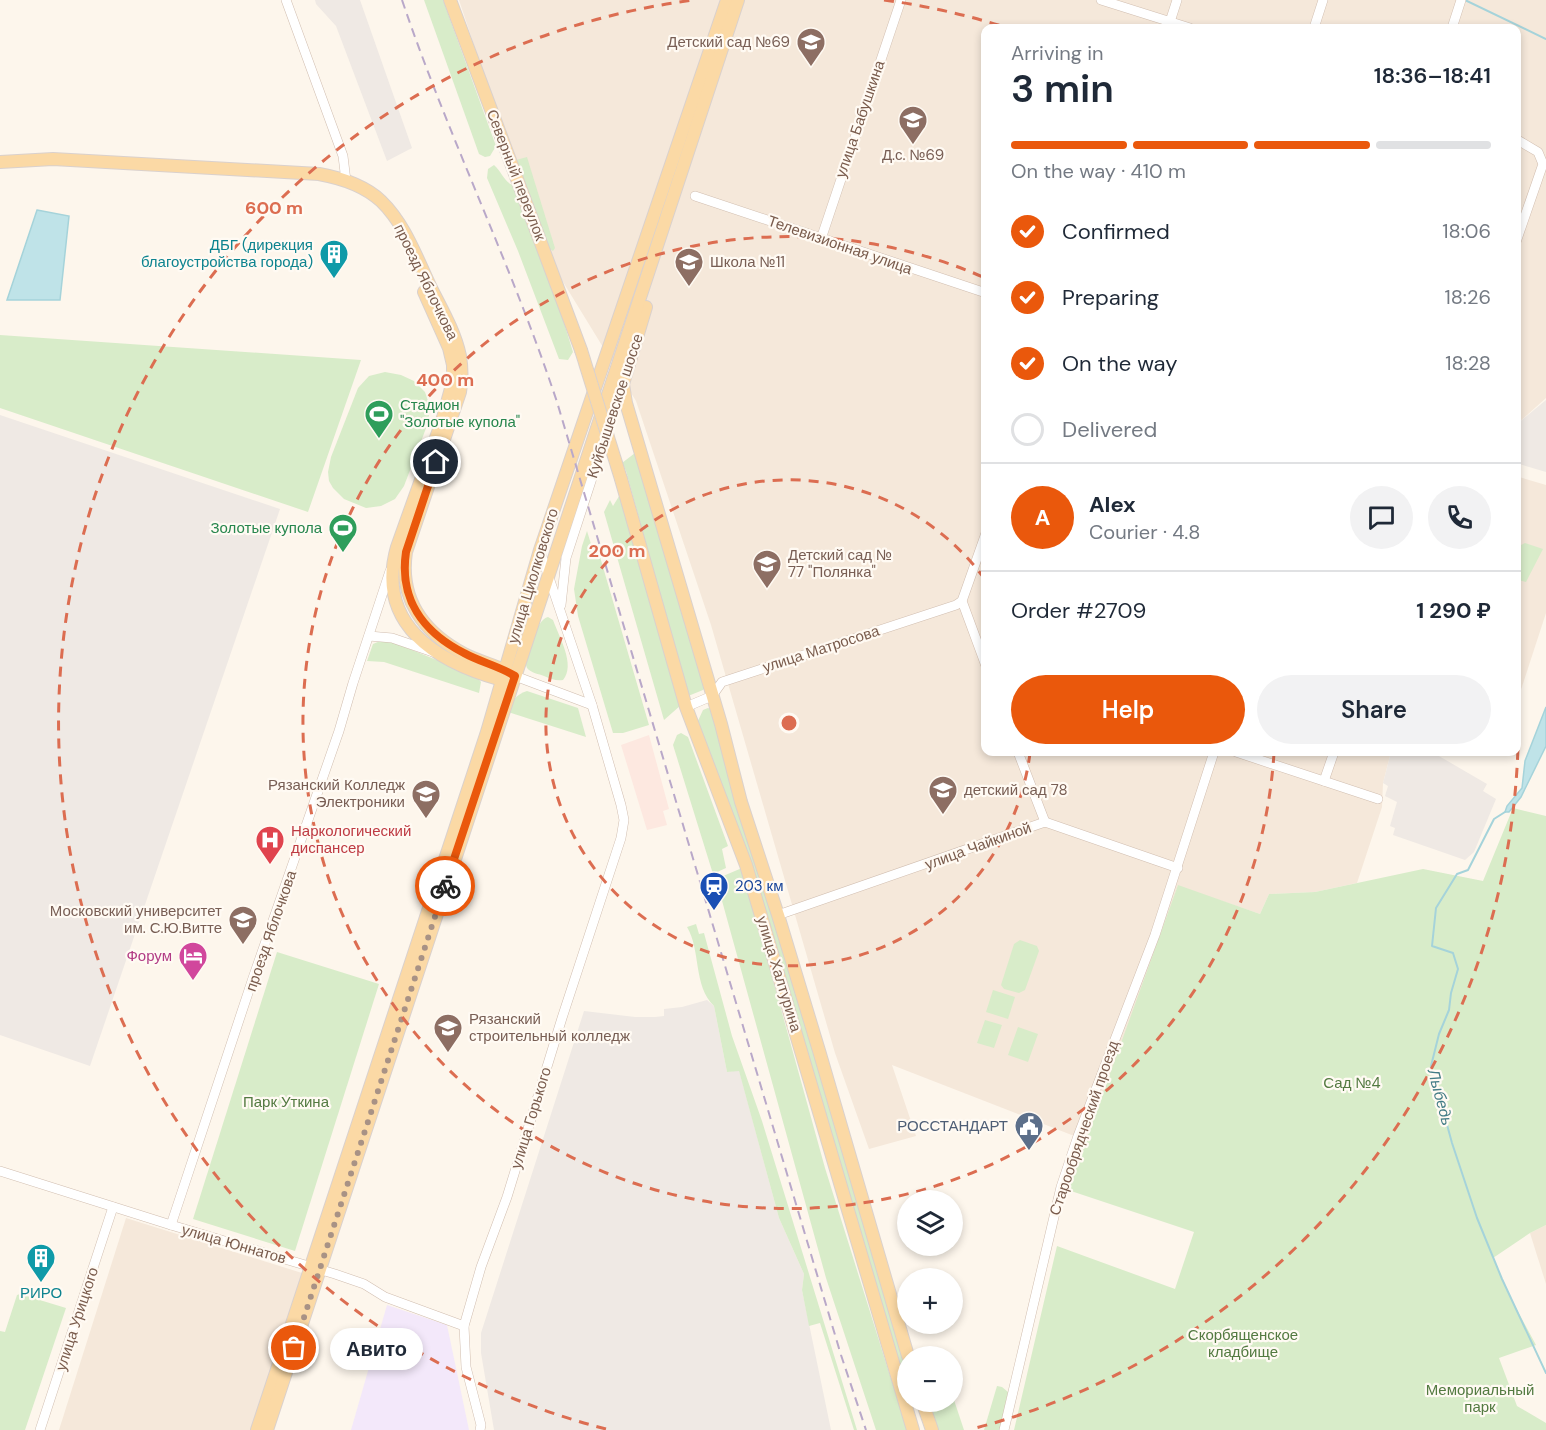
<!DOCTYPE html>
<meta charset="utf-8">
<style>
:root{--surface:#fff;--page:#f2f2f3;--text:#1f2937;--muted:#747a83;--line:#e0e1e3;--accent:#ea580c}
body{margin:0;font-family:"DM Sans",sans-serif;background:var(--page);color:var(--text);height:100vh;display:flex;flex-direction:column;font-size:22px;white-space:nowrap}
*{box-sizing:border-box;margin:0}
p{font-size:20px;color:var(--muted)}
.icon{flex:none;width:33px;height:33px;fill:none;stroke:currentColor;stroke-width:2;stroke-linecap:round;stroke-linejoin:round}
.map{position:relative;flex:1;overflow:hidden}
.details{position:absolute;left:981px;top:24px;width:540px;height:732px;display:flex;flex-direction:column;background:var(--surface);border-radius:12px;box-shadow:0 3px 9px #0003}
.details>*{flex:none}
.tools{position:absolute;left:897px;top:1190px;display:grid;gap:12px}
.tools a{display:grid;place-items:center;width:66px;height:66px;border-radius:50%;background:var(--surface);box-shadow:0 3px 9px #0003;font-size:30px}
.pin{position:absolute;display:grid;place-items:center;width:51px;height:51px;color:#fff;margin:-26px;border:3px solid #fff;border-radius:50%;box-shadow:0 2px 6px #0007}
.courier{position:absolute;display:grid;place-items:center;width:60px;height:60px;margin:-30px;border:4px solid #ea580c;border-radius:50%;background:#fff;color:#222;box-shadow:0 2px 8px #0007}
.bubble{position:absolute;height:42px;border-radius:21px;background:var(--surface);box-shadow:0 3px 9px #0003;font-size:20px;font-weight:600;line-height:42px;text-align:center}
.overview em{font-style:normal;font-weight:600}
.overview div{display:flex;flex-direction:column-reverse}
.overview{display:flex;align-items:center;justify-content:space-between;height:102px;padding:0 30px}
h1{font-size:39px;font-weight:600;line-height:45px}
.bar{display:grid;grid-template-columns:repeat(4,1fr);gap:9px 6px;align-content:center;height:72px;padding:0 30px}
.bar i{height:8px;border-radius:4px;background:var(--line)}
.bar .active{background:var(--accent)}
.bar p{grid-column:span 4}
.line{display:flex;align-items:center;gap:15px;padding:0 30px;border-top:2px solid var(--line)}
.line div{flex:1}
.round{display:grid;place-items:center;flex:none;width:63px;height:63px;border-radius:32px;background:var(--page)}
ol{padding:0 30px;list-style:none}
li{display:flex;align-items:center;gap:18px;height:66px}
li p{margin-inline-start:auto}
li .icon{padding:6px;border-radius:50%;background:var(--accent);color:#fff;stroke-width:4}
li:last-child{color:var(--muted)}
li i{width:33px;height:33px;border:3px solid var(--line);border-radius:50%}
.button{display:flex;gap:12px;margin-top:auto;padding:12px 30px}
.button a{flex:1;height:69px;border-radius:36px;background:var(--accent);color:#fff;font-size:24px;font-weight:600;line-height:69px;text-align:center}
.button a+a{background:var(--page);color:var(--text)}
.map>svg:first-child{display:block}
.residential{fill:#f5e8da}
.commercial{fill:#fde8e0}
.industrial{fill:#efe9e4}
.education{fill:#f3e8fa}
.green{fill:#d8ecc9}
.water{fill:#bfe3e8;stroke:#a5d3da;stroke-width:1.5}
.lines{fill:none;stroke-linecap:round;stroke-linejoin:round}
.stream{stroke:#a5d3da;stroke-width:2}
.minor-casing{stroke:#d1beb0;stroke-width:10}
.major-casing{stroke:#dad1cd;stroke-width:14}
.minor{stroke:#fff;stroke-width:9}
.major{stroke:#fbd9a5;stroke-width:12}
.rail{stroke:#b9a8c9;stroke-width:2;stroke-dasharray:9 6;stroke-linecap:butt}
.major-bridge-casing{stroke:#dad1cd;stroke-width:14;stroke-linecap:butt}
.major-bridge{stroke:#fbd9a5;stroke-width:12}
.done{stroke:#a89285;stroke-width:6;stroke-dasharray:0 10.8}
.route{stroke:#ea580c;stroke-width:8}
.ring{fill:none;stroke:#dc6d51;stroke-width:3;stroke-dasharray:10 8}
.labels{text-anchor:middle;stroke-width:4.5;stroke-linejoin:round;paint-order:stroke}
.education-label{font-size:15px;fill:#785e54;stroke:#fffaf3;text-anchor:start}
.street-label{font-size:15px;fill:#7a5c4d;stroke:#fffaf3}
.culture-label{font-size:15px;fill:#0d838f;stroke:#fffaf3;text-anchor:end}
.leisure-label{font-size:15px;fill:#27864d;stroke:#fffaf3;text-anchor:start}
.health-label{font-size:15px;fill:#be3a42;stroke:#fffaf3;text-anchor:start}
.transit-label{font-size:15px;fill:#164399;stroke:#fffaf3;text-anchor:start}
.hotel-label{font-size:15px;fill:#b23c85;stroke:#fffaf3;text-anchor:end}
.park-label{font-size:15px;fill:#537a41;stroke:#fffaf3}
.service-label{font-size:15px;fill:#4e5e75;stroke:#fffaf3;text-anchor:end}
.water-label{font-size:16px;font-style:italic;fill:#437c86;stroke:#fffaf3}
.centre{fill:#dc6d51;stroke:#fffaf3;stroke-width:3}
.ring-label{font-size:18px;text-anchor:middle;font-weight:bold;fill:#dc6d51;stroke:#fffaf3;stroke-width:4.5;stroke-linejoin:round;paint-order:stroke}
</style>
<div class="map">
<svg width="1546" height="1430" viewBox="0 0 1546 1430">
<rect width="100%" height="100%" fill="#fdf6ec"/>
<g class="residential">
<polygon points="459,0 1546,0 1546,398 1517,424 1516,28 986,28 986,752 1391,752 1383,783 1382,807 1357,883 1315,892 1269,894 1260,914 1178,886 1087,1141 892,1065 916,1136 869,1149 835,1053 711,625 636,401 560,277 512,159"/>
<polygon points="1516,476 1546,485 1546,613 1517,702"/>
<polygon points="126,1218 302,1273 253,1430 59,1430"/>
<polygon points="1546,1225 1546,1284 1530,1233"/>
</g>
<polygon class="commercial" points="649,735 669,809 663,811 667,825 647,830 621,745"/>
<g class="industrial">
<polygon points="315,0 360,0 412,148 387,161 336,26 316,4"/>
<polygon points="1546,400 1546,472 1516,463 1517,424"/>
<polygon points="0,415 280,509 90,1066 0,1035"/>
<polygon points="1391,752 1432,752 1487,784 1483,791 1496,799 1474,852 1465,860 1393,835 1395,828 1390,826 1397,802 1385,796 1388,786 1383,783"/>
<polygon points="707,1000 714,1006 727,1072 739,1070 779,1218 804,1274 802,1290 831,1430 494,1430 481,1353 481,1333 584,1011 635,1017 655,1017 664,1016 664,1009 682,1007"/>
</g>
<polygon class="education" points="387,1305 447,1325 469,1430 351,1430"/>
<g class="green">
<polygon points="424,0 443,0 496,146 490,156 485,157 479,154"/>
<polygon points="527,157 555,248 553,251 550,249 516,160"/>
<path d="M494,165c8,7 9,15 18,20l44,112 17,55 -5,8 -9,-1 -41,-108 -31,-73 1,-9z"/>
<polygon points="0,335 361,360 308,512 0,408"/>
<polygon points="385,372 401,375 414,381 425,392 430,407 428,423 404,486 395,499 381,506 366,508 344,499 333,488 329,481 328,472 331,457 358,388 369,376"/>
<polygon points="635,453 705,688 703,690 688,696 626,471 622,463"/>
<polygon points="621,493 681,705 664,720 604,512 610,500 613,506"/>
<polygon points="587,531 591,544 596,543 649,725 623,733 613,733 578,616 574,589 582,546"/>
<polygon points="1525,543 1543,549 1526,582 1518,580 1517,547"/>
<path d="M548,617l5,3c6,17 23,45 10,60 -7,1 -12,-1 -19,-4 -5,-2 -13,-3 -17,-8 -5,-10 10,-49 21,-51z"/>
<polygon points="385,639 476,676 481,682 479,693 384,662 367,661 373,644"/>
<path d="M527,691l51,17 8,29 -78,-25c4,-11 7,-17 19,-21z"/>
<polygon points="708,708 713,710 774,910 907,1370 907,1391 839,1165 768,919 697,723 703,710"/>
<polygon points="681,733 688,737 728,846 722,849 726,868 713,874 673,745 677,735"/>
<polygon points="1513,808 1546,816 1546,1225 1530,1233 1493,1258 1507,1291 1536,1345 1499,1358 1517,1406 1546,1423 1546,1430 1014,1430 1057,1246 1175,1289 1194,1232 1068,1190 1178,885 1260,914 1269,894 1315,892 1423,869 1483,881"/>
<polygon points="742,868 825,1168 907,1430 876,1430 826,1278 716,879"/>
<path d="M696,924l3,10 5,-1 28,103 30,85 95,309h-3l-34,-107 -11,3 -7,-36 2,-16 -25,-56 -40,-147 -12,1 -13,-66c-21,-20 -13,-56 -27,-79z"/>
<polygon points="1020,940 1037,946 1039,951 1025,990 1019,993 1004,989 1001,985 1014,944"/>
<polygon points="277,952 379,984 295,1251 193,1219"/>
<polygon points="993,990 1015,997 1008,1019 986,1012"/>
<polygon points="985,1020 1002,1025 994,1048 977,1043"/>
<polygon points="1018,1027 1038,1034 1028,1062 1008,1055"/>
<polygon points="20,1294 66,1308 25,1430 0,1430 0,1331 5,1332 17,1295"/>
<polygon points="997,1386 1002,1387 1008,1392 1000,1430 984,1430"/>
<polygon points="953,1397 964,1430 937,1430 928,1405 941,1401 952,1401"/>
</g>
<g class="water">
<polygon points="37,210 69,216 60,300 7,300"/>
<polygon points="1546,707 1546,746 1521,797 1509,812 1505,812 1507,806 1522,788 1525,761"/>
</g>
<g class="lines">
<g class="stream">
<polyline points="1465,0 1546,39"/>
<polyline points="1505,812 1494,819 1468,870 1457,874 1436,908 1432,946 1453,953 1458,969 1451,993 1449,1010 1439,1034 1431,1066 1452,1143 1477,1218 1502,1279 1546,1373"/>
</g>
<g class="minor-casing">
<g id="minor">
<polyline points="286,0 343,156 346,181"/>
<polyline points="1101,0 1190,28"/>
<polyline points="1168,28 1177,0"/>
<polyline points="1314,28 1323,0"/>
<polyline points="1452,28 1461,0"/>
<polyline points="1516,139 1538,152 1543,164 1516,242"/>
<polyline points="695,196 986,293"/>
<polyline points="821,239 901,0"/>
<polyline points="986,533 962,601 986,666"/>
<polyline points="561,605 566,558 622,386"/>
<polyline points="369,636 392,638 433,652"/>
<polyline points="515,676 592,705"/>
<polyline points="686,707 712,696 722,682 956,605 962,601"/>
<polyline points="1018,752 1045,822"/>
<polyline points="1236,752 1378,799"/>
<polyline points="1324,781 1334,752"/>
<polyline points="778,915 1045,822 1178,868"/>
<polyline points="0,1171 171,1225 335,1274 364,1284 385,1297 464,1326"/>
<polyline points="171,1225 253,978 339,731 353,683 390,571"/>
<polyline points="40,1430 113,1207"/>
<polyline points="480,1430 481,1425 466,1367 464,1326 481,1267 507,1197 562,1018 621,838 624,820 621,805 592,705 540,551"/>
<polyline points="1004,1430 1061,1187 1078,1136 1155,935 1214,752"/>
</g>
</g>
<g class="major-casing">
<g id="major">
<polyline points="450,0 581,350"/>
<path d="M0,162l53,-3 266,15c22,4 45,11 62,27 24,23 36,58 50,87 11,22 24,44 29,68 2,12 2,24 0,36l-54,160c-7,47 17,80 58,102 15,8 33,11 47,20"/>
<path d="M424,292l25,56 4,17v16l-11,40 -45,126c-22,77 39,115 105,133"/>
<polyline points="646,307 623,384 626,403 721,724 741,802 778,915 820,1054 908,1356"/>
<polyline points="621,479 686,707 746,865 913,1430"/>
<polyline points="922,1401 932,1430"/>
<polyline points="257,1430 487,732 540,550 727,0"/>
<polyline points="267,1430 738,0"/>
</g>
</g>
<use href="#minor" class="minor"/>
<use href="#major" class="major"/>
<path class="rail" d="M402,0c46,136 110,266 155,402l284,953 25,75"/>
<g class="major-bridge-casing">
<polyline id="major-bridge" points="581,350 621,479"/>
</g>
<use href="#major-bridge" class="major-bridge"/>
</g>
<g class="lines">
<polyline class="done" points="294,1348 445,886"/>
<path class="route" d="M436,462l-30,90c-7,47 17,80 58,101 16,9 35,13 51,23l-70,210"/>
</g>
<g class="ring">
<path d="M1030 753A243 243 0 1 1 984 578"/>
<path d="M1274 753A486 486 0 1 1 983 277"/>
<path d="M606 1429A729 729 0 0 1 694 0M884 0A729 729 0 0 1 1008 28M1517 678A729 729 0 0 1 972 1429"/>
</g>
<defs>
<g id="school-pin" transform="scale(1.5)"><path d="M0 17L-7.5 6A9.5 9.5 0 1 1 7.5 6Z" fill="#8d6e63" stroke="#fffaf3"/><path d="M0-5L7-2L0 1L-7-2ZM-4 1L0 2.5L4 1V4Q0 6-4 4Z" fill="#fff"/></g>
<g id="building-pin" transform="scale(1.5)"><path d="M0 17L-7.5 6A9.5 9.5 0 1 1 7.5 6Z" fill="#0f9aa8" stroke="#fffaf3"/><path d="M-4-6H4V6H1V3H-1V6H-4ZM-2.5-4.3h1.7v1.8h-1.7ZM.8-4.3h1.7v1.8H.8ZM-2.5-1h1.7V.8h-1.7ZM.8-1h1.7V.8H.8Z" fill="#fff"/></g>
<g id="stadium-pin" transform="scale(1.5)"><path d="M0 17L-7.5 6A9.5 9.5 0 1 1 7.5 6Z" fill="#2e9e5b" stroke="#fffaf3"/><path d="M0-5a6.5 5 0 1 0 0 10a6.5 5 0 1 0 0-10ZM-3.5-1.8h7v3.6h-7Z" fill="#fff"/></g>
<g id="university-pin" transform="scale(1.5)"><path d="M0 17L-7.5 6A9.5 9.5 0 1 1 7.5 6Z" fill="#8d6e63" stroke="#fffaf3"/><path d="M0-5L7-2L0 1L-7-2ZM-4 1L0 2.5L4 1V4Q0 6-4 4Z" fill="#fff"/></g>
<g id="hospital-pin" transform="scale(1.5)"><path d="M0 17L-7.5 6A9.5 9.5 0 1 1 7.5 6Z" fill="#e0444e" stroke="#fffaf3"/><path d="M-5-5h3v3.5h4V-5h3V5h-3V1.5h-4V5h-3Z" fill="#fff"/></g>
<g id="station-pin" transform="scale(1.5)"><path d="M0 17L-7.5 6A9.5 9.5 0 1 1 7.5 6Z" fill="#1a4fb4" stroke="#fffaf3"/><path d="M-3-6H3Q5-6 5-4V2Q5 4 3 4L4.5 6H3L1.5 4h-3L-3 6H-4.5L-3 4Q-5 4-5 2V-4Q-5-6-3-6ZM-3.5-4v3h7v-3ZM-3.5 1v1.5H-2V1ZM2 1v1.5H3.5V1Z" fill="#fff"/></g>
<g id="hotel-pin" transform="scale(1.5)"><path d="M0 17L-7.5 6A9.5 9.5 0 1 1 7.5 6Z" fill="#d1479c" stroke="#fffaf3"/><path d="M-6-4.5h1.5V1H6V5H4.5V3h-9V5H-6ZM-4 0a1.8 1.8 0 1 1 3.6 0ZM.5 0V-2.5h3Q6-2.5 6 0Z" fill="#fff"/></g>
<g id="civic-pin" transform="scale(1.5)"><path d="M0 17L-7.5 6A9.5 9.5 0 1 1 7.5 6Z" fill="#5c6f8a" stroke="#fffaf3"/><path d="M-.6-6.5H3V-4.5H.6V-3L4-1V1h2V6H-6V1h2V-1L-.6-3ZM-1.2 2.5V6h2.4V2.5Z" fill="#fff"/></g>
</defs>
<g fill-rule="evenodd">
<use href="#school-pin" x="811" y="42"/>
<use href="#school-pin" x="913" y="120"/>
<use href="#building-pin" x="334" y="254"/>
<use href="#school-pin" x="689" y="262"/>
<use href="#stadium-pin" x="379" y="414"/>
<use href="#stadium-pin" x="343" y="528"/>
<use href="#school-pin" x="767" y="564"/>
<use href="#school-pin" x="943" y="790"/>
<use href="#university-pin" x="426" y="794"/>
<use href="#hospital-pin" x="270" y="840"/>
<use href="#station-pin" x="714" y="886"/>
<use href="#university-pin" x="243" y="920"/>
<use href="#hotel-pin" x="193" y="956"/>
<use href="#university-pin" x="448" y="1028"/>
<use href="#civic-pin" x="1029" y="1126"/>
<use href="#building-pin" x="41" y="1258"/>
</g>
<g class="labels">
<g class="education-label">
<text x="790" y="47" text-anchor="end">Детский сад №69</text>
<text x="913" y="160" text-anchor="middle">Д.с. №69</text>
<text x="710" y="267">Школа №11</text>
<text x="788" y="560">Детский сад №<tspan x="788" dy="17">77 "Полянка"</tspan></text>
<text x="405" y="790" text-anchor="end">Рязанский Колледж<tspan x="405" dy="17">Электроники</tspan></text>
<text x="964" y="795">детский сад 78</text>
<text x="222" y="916" text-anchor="end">Московский университет<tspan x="222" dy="17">им. С.Ю.Витте</tspan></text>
<text x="469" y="1024">Рязанский<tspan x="469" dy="17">строительный колледж</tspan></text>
</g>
<g class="street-label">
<text transform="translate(860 119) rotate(-71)" y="5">улица Бабушкина</text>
<text transform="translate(516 175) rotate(69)" y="5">Северный переулок</text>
<text transform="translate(840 245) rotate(19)" y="5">Телевизионная улица</text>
<text transform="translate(426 282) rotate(64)" y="5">проезд Яблочкова</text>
<text transform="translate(615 406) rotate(-72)" y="5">Куйбышевское шоссе</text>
<text transform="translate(533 576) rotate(-73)" y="5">улица Циолковского</text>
<text transform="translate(821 649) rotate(-18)" y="5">улица Матросова</text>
<text transform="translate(978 846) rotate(-20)" y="5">улица Чайкиной</text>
<text transform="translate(271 931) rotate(-71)" y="5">проезд Яблочкова</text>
<text transform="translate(779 974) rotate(73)" y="5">улица Халтурина</text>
<text transform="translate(531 1118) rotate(-73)" y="5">улица Горького</text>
<text transform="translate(1084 1128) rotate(-71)" y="5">Старообрядческий проезд</text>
<text transform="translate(234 1244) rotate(16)" y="5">улица Юннатов</text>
<text transform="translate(77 1319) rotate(-72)" y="5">улица Урицкого</text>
</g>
<g class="culture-label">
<text x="313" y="250">ДБГ (дирекция<tspan x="313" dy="17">благоустройства города)</tspan></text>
<text x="41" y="1298" text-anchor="middle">РИРО</text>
</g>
<g class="leisure-label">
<text x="400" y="410">Стадион<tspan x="400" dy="17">"Золотые купола"</tspan></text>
<text x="322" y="533" text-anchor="end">Золотые купола</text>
</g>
<g class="health-label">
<text x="291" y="836">Наркологический<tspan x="291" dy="17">диспансер</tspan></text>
</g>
<g class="transit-label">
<text x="735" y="891">203 км</text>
</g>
<g class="hotel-label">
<text x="172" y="961">Форум</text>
</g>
<g class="park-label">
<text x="1352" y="1088">Сад №4</text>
<text x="286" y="1107">Парк Уткина</text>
<text x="1243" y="1340">Скорбященское<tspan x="1243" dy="17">кладбище</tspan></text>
<text x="1480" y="1395">Мемориальный<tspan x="1480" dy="17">парк</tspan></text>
</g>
<g class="service-label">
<text x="1008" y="1131">РОССТАНДАРТ</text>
</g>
<g class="water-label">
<text transform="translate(1441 1097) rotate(75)" y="6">Лыбедь</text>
</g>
</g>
<circle cx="789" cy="723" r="9" class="centre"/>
<g class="ring-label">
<text x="274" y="214">600 m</text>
<text x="445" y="386">400 m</text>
<text x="617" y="557">200 m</text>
</g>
</svg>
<div class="tools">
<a><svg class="icon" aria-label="layers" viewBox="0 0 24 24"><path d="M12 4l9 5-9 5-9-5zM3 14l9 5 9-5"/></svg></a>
<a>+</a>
<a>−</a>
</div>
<div class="pin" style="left:294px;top:1348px;background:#ea580c"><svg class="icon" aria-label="bag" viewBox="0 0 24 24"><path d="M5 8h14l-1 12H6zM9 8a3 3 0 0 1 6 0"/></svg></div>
<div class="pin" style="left:436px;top:462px;background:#1f2937"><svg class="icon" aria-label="home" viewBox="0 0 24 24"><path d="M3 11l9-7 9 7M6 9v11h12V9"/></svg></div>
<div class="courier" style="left:445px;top:886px"><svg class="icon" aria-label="bike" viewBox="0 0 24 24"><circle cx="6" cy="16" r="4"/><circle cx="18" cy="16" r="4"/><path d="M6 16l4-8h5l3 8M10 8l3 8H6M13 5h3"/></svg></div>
<div class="bubble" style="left:330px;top:1328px;width:93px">Авито</div>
<section class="details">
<div class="overview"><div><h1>3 min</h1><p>Arriving in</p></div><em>18:36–18:41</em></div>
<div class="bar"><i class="active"></i><i class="active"></i><i class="active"></i><i></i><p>On the way · 410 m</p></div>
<ol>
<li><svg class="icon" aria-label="check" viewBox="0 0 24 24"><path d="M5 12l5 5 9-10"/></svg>Confirmed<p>18:06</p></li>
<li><svg class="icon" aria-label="check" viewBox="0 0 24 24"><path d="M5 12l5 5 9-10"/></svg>Preparing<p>18:26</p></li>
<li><svg class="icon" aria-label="check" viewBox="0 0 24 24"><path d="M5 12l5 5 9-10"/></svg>On the way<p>18:28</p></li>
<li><i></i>Delivered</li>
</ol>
<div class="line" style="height:108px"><b class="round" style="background:var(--accent);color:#fff">A</b><div><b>Alex</b><p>Courier · 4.8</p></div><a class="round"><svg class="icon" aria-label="chat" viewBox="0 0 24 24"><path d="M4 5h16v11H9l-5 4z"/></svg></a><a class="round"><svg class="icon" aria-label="phone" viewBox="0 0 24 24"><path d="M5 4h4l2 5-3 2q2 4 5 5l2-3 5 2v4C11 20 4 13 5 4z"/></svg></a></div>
<div class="line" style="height:78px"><div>Order #2709</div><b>1 290 ₽</b></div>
<div class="button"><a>Help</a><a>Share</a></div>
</section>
</div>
